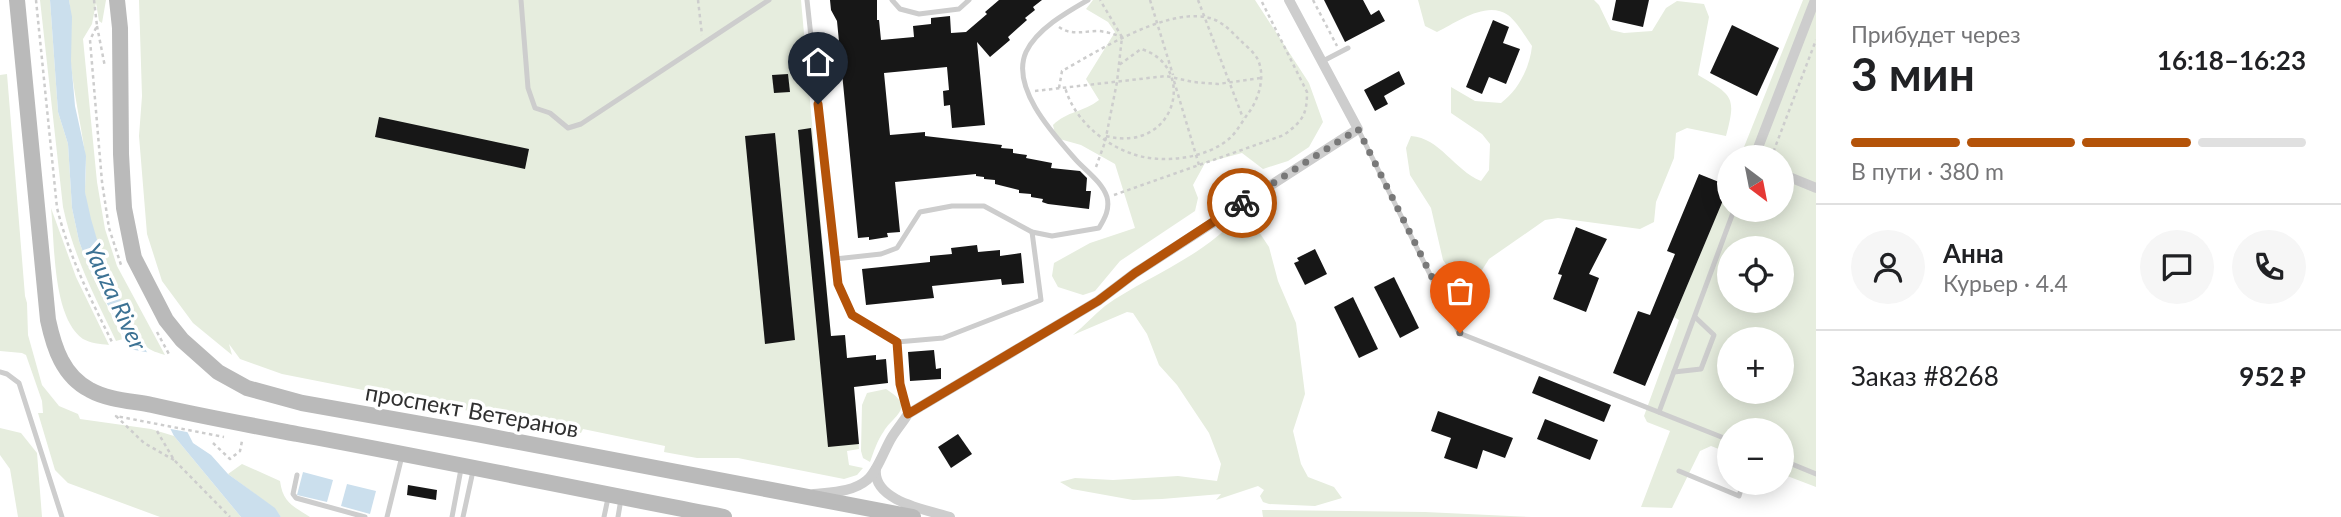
<!DOCTYPE html>
<html lang="ru">
<meta charset="utf-8">
<style>
:root{--surface:#fff;--page:#f6f6f6;--text:#202124;--muted:#757577;--line:#e0e0e0;--accent:#b45309}
body{margin:0;font-family:Lato,sans-serif;background:var(--page);color:var(--text);height:100vh;display:flex;flex-direction:column;font-size:26px;white-space:nowrap}
*{box-sizing:border-box;margin:0}
p{font-size:23px;color:var(--muted)}
.icon{flex:none;width:38px;height:38px;fill:none;stroke:currentColor;stroke-width:2;stroke-linecap:round;stroke-linejoin:round}
.map{position:relative;flex:1;overflow:hidden}
.sheet{display:flex;flex-direction:column;background:var(--surface);width:525px}
.sheet>*{flex:none}
.needle{width:46px;rotate:148deg}
.buttons{position:absolute;left:1717px;top:145px;display:grid;gap:14px}
.buttons a{display:grid;place-items:center;width:77px;height:77px;border-radius:50%;background:var(--surface);box-shadow:0 4px 18px #0003;font-size:35px}
.pin{position:absolute;display:grid;place-items:center;width:60px;height:60px;color:#fff;margin:-72px -30px;border-radius:50% 50% 50% 0;rotate:-45deg;box-shadow:0 0 7px #0007}
.pin .icon{rotate:45deg}
.courier{position:absolute;display:grid;place-items:center;width:70px;height:70px;margin:-35px;border:5px solid #b45309;border-radius:50%;background:#fff;color:#222;box-shadow:0 2px 9px #0007}
.head em{font-style:normal;font-weight:700}
.head div{display:flex;flex-direction:column-reverse}
.head{display:flex;align-items:center;justify-content:space-between;height:119px;padding:0 35px}
h1{font-size:46px;font-weight:700;line-height:52px}
.bar{display:grid;grid-template-columns:repeat(4,1fr);gap:10px 7px;align-content:center;height:84px;padding:0 35px}
.bar i{height:9px;border-radius:5px;background:var(--line)}
.bar .current{background:var(--accent)}
.bar p{grid-column:span 4}
.line{display:flex;align-items:center;gap:18px;padding:0 35px;border-top:2px solid var(--line)}
.line div{flex:1}
.round{display:grid;place-items:center;flex:none;width:74px;height:74px;border-radius:37px;background:var(--page)}
main{display:flex;flex:1;min-height:0}
.map>svg:first-child{display:block}
.green{fill:#e6edde;fill-rule:evenodd}
.water{fill:#cbdfed}
.pier{fill:#fff}
.building{fill:#171717}
.lines{fill:none;stroke-linecap:round;stroke-linejoin:round}
.path{stroke:#cdcdcd;stroke-width:2.5;stroke-dasharray:3.5 3.5;stroke-linecap:butt}
.lane{stroke:#cdcdcd;stroke-width:5}
.street{stroke:#cdcdcd;stroke-width:10}
.secondary{stroke:#bababa;stroke-width:16}
.done{stroke:#787878;stroke-width:7;stroke-dasharray:0 12.6}
.route{stroke:#b45309;stroke-width:9}
.labels{text-anchor:middle;stroke-width:7;stroke-linejoin:round;paint-order:stroke}
.street-label{font-size:23px;fill:#303030;stroke:#fff}
.water-label{font-size:24px;font-style:italic;fill:#3c7294;stroke:#fff}
</style>
<main>
<div class="map">
<svg width="1816" height="517" viewBox="0 0 1816 517">
<rect width="100%" height="100%" fill="#fff"/>
<g class="green">
<path d="M40,0h10l8,112 10,32 4,64 7,33 9,25 35,73 -7,2c-21,-44 -43,-86 -53,-134z"/>
<path d="M69,0h37l-4,23 -3,-2 -3,-18 -4,21 -9,15 14,143 8,47 12,37 48,89c-6,-2 -15,-4 -19,-9 -21,-22 -59,-123 -61,-154 0,-13 2,-25 0,-38 -4,-30 -11,-59 -14,-90 -1,-21 2,-42 -2,-64z"/>
<polygon points="139,0 801,0 831,336 845,335 851,397 855,397 859,449 847,451 849,465 863,468 857,475 844,479 738,458 697,458 664,452 665,446 583,429 581,433 282,374 240,359 229,344 232,355 193,323 162,281 147,234 139,136 142,96"/>
<path d="M1093,0h162l54,83 14,39 -14,25 -21,14 -25,8 -21,-16 -37,10 -12,22 5,13 -3,13 -75,50 -25,30 -12,4 -25,-8 -6,-11 2,-13 36,-20 45,-15 -20,-64 -34,-19 -25,-7 -3,-13c14,-14 31,-13 46,-25l-13,-21 29,-47 -7,-10 -22,-13z"/>
<path d="M1418,0h176l5,5 12,25 13,3 28,-2 14,-23 11,-7 27,3 5,13 -11,58c34,20 39,21 28,61l-39,-8 -11,5 -2,25 -18,44 -2,20 -14,7 -82,-11 -13,2 -56,39 -22,35 -24,-34 -12,-52 -21,-33 -4,-27 5,-12c29,2 43,34 70,45l8,-11 1,-26 -8,-10 -31,-21v-26l24,14 26,2c17,-12 29,-36 31,-57 -7,-10 -15,-24 -24,-31 -21,-15 -51,7 -71,17l-12,-6z"/>
<path d="M1803,0h13v487l-34,-13v-44h-53v23l-18,-7 -11,5 -28,57 -31,-1 29,-76 -23,-9 -3,-6 35,-96 -5,-3 55,-132v25h53v-52l-42,-1zM1729,248h53v53h-53zM1729,340h53v52h-53z"/>
<polygon points="7,74 25,296 27,303 28,335 42,385 59,406 78,414 80,419 151,429 174,436 241,517 160,517 68,483 55,470 38,413 43,413 42,401 26,355 22,353 0,351 0,75"/>
<path d="M51,208l25,69 33,68c-9,-1 -19,-2 -26,-6 -31,-22 -28,-96 -32,-131z"/>
<path d="M1238,215l7,2 10,9 14,21 9,34 18,42 9,71 -12,37 8,33 7,13 26,10 8,11 -27,8 -46,-2 -6,-2 -3,-6 4,-6 -6,-4 -42,14 5,-6 -59,5 -29,1 -61,-11 -12,-7 15,-4 38,2 65,-4 39,5 4,-17 -12,-31 -32,-48 -18,-20 -12,-31 -14,-21 -6,-1 -54,23c11,-9 21,-20 32,-29 40,-29 103,-51 133,-91z"/>
<path d="M886,389c30,19 9,25 -2,42 -7,10 -10,20 -14,31l-7,-4 -2,-7 1,-46 5,-12z"/>
<polygon points="0,428 21,433 37,453 42,517 18,517 10,469 0,455"/>
<path d="M242,464l38,17c3,22 13,25 30,36h-29l-7,-9 -46,-34z"/>
<polygon points="1262,510 1425,512 1532,517 1263,517"/>
</g>
<g class="water">
<polygon points="50,0 69,0 72,17 71,61 75,106 86,156 85,192 91,219 103,260 121,301 193,443 211,455 228,474 275,508 281,517 241,517 174,436 88,266 79,241 72,208 68,144 58,112"/>
<polygon points="303,472 333,480 327,502 297,495"/>
<polygon points="347,484 376,491 370,514 341,506"/>
</g>
<polygon class="pier" points="124,348 151,353 192,433 166,428"/>
<g class="building">
<polygon points="830,0 877,0 877,20 879,20 881,40 914,37 913,26 931,24 931,18 950,16 951,33 966,32 987,14 985,12 999,0 1042,0 1033,7 1035,10 1025,18 1027,20 1008,37 1010,40 990,57 977,42 985,125 952,128 950,105 944,106 943,91 949,90 947,67 884,73 890,135 925,132 925,136 1002,145 1001,148 1013,149 1013,153 1027,155 1026,158 1052,163 1051,168 1080,171 1087,178 1086,191 1091,191 1089,209 1048,204 1042,202 1043,199 1031,197 1031,194 1019,193 1019,190 995,184 995,180 984,179 984,177 976,176 976,174 895,182 900,232 887,233 888,237 869,240 869,237 858,238 837,21 831,10"/>
<polygon points="1324,0 1363,0 1371,15 1379,10 1385,21 1345,42"/>
<polygon points="1616,0 1649,0 1643,27 1612,20"/>
<polygon points="1493,20 1509,27 1503,43 1520,49 1506,84 1489,77 1482,94 1466,87"/>
<polygon points="1732,25 1779,48 1757,96 1710,73"/>
<polygon points="1399,71 1405,84 1384,96 1388,104 1375,111 1364,90"/>
<polygon points="788,74 790,92 774,93 772,75"/>
<polygon points="379,117 529,149 525,169 375,137"/>
<polygon points="811,128 831,336 845,335 847,358 876,355 876,360 886,359 888,383 854,387 859,444 828,447 798,130"/>
<polygon points="775,133 795,340 765,344 745,136"/>
<polygon points="1699,174 1729,186 1645,386 1613,373 1638,311 1650,315 1675,254 1667,251"/>
<polygon points="1576,227 1607,239 1589,274 1599,278 1586,312 1553,299 1562,275 1558,274"/>
<polygon points="977,245 978,252 1000,250 1000,256 1021,253 1024,283 1002,285 1001,279 932,286 934,298 866,305 862,269 930,262 930,256 952,254 951,248"/>
<polygon points="1315,249 1327,274 1305,285 1294,263 1299,261 1297,258"/>
<polygon points="1394,277 1419,328 1400,338 1374,287"/>
<polygon points="1353,297 1378,349 1359,358 1334,307"/>
<polygon points="934,350 936,369 941,368 941,379 910,381 908,352"/>
<polygon points="1539,376 1611,405 1604,422 1532,393"/>
<polygon points="1438,411 1513,438 1505,458 1483,450 1477,469 1444,458 1451,438 1431,431"/>
<polygon points="1545,419 1598,440 1590,460 1537,439"/>
<polygon points="958,434 972,454 951,468 938,447"/>
<polygon points="408,485 437,490 436,500 407,495"/>
</g>
<g class="lines">
<g class="path">
<path d="M36,0l21,208c12,48 33,90 55,134"/>
<polyline points="94,0 97,26 90,40 102,182 109,228 122,268"/>
<polyline points="698,0 702,35"/>
<polyline points="1150,0 1173,75"/>
<polyline points="1198,0 1243,118"/>
<polyline points="1313,0 1337,46"/>
<polyline points="97,26 105,67"/>
<path d="M1059,27c12,9 25,4 40,4 8,1 15,3 23,6"/>
<polyline points="1174,81 1199,165"/>
<path d="M1059,88l3,-17c36,-20 100,-61 143,-54 15,2 25,13 35,23 6,6 15,13 18,20 8,18 0,41 -11,55 -5,7 -10,16 -16,22 -23,22 -71,28 -101,16 -28,-10 -57,-35 -65,-66"/>
<polyline points="1035,91 1166,76 1193,82 1218,84 1260,78"/>
<path d="M1106,136c71,18 92,-70 35,-87l-22,16"/>
<polyline points="1771,158 1816,40"/>
<polyline points="1096,167 1105,142 1117,82 1122,37 1100,0"/>
<path d="M1114,195l170,-60c18,-14 23,-19 23,-43l-46,-92"/>
<polyline points="157,332 170,356"/>
<polyline points="157,431 174,460 230,517"/>
<polyline points="213,443 230,459 240,451 242,441"/>
<polyline points="174,460 144,443 116,416 224,437"/>
</g>
<g class="lane">
<polyline points="521,0 528,88 535,108 550,113 568,128 581,124 769,0"/>
<polyline points="807,0 838,284 852,315 897,342 900,384 908,413"/>
<polyline points="892,0 900,9 919,14 959,9 969,0"/>
<polyline points="1323,61 1348,48"/>
<polyline points="1358,129 1459,333 1729,440"/>
<path d="M835,259l46,-5 16,-6 23,-36 32,-6h32l48,26 20,4 47,-8c6,-10 11,-19 8,-31 -5,-15 -21,-26 -31,-37 -22,-25 -66,-72 -50,-108 11,-23 41,-40 62,-52"/>
<polyline points="897,342 943,338 1041,300 1032,232"/>
<polyline points="0,372 7,374 19,383 62,517"/>
<polyline points="1674,372 1701,369 1714,335 1695,317"/>
<polyline points="1659,412 1734,210"/>
<polyline points="1782,460 1816,474"/>
<polyline points="1679,471 1739,496 1743,483"/>
<polyline points="297,475 293,494 296,498 365,517"/>
<polyline points="387,517 402,456"/>
<polyline points="452,517 461,469"/>
<polyline points="463,517 473,471"/>
<polyline points="604,517 608,498"/>
<polyline points="618,517 621,499"/>
</g>
<g class="street">
<polyline points="1754,158 1815,0"/>
<polyline points="1782,174 1816,188"/>
<path d="M876,469c-4,32 51,41 74,48"/>
<path d="M814,494c18,-2 39,-2 53,-14 10,-8 18,-32 25,-43 5,-8 11,-15 16,-23l190,-113 37,-28 223,-144 -69,-129"/>
</g>
<g class="secondary">
<path d="M17,0l31,320c6,28 15,56 42,70 18,10 42,11 62,15 48,11 97,20 145,29 143,26 285,56 427,83"/>
<polyline points="117,0 120,28 121,154 124,208 134,258 166,320 182,340 218,372 247,388 302,403 477,434 913,517"/>
</g>
</g>
<g class="lines">
<polyline class="done" points="1242,203 1358,129 1460,333"/>
<polyline class="route" points="818,104 838,284 852,315 897,342 900,384 908,414 1098,301 1135,273 1242,203"/>
</g>
<g class="labels">
<g class="street-label">
<text transform="translate(472 411) rotate(10)" y="8">проспект Ветеранов</text>
</g>
<g class="water-label">
<text transform="translate(115 297) rotate(65)" y="8">Yauza River</text>
</g>
</g>
</svg>
<div class="buttons">
<a><svg class="needle" viewBox="-14 -14 28 28"><path d="M0-13l5 13h-10z" fill="#e53935"/><path d="M0 13l5-13h-10z" fill="#757577"/></svg></a>
<a><svg class="icon" aria-label="locate" viewBox="0 0 24 24"><circle cx="12" cy="12" r="6"/><path d="M12 2v4M12 18v4M2 12h4M18 12h4"/></svg></a>
<a>+</a>
<a>−</a>
</div>
<div class="pin" style="left:1460px;top:333px;background:#ea580c"><svg class="icon" aria-label="bag" viewBox="0 0 24 24"><path d="M5 8h14l-1 12H6zM9 8a3 3 0 0 1 6 0"/></svg></div>
<div class="pin" style="left:818px;top:104px;background:#1f2937"><svg class="icon" aria-label="home" viewBox="0 0 24 24"><path d="M3 11l9-7 9 7M6 9v11h12V9"/></svg></div>
<div class="courier" style="left:1242px;top:203px"><svg class="icon" aria-label="bike" viewBox="0 0 24 24"><circle cx="6" cy="16" r="4"/><circle cx="18" cy="16" r="4"/><path d="M6 16l4-8h5l3 8M10 8l3 8H6M13 5h3"/></svg></div>
</div>
<section class="sheet">
<div class="head"><div><h1>3 мин</h1><p>Прибудет через</p></div><em>16:18–16:23</em></div>
<div class="bar"><i class="current"></i><i class="current"></i><i class="current"></i><i></i><p>В пути · 380 m</p></div>
<div class="line" style="height:126px"><a class="round"><svg class="icon" aria-label="person" viewBox="0 0 24 24"><circle cx="12" cy="8" r="4"/><path d="M4 21q1-7 8-7t8 7"/></svg></a><div><b>Анна</b><p>Курьер · 4.4</p></div><a class="round"><svg class="icon" aria-label="chat" viewBox="0 0 24 24"><path d="M4 5h16v11H9l-5 4z"/></svg></a><a class="round"><svg class="icon" aria-label="phone" viewBox="0 0 24 24"><path d="M5 4h4l2 5-3 2q2 4 5 5l2-3 5 2v4C11 20 4 13 5 4z"/></svg></a></div>
<div class="line" style="height:91px"><div>Заказ #8268</div><b>952 ₽</b></div>
</section>
</main>
